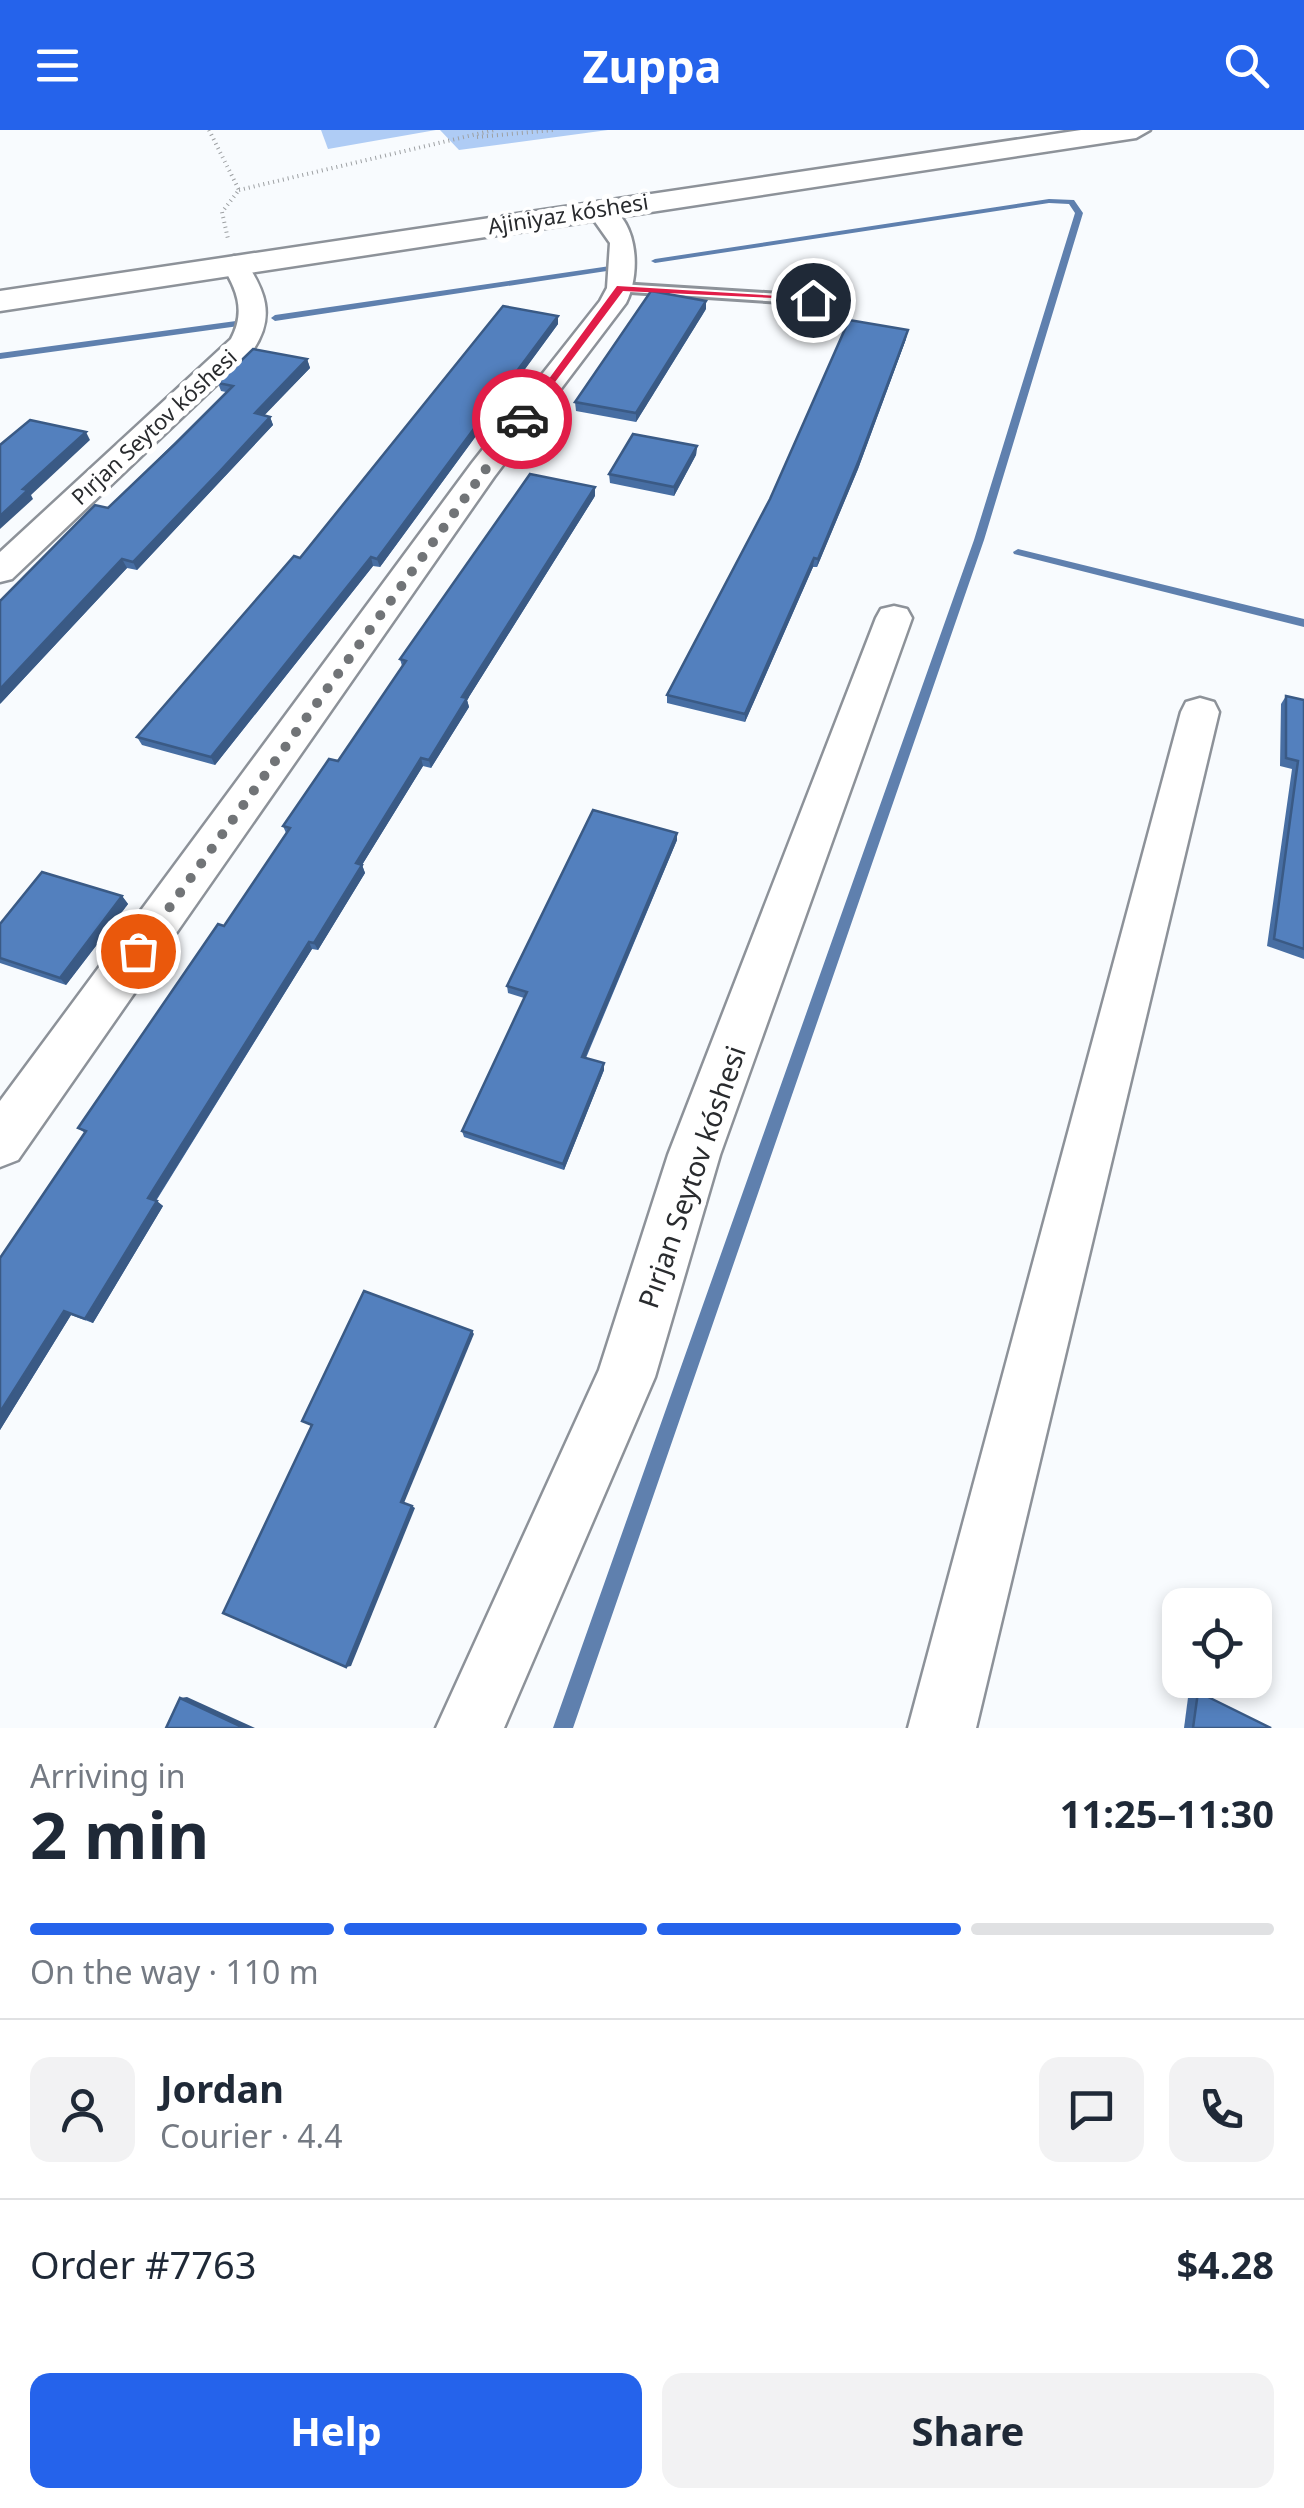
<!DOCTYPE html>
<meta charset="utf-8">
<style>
:root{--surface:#fff;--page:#f2f2f3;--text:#1f2937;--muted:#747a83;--line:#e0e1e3;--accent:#2563eb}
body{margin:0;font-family:"Noto Sans",sans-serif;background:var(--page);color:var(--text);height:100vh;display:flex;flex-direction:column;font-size:38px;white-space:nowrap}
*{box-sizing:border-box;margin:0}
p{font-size:32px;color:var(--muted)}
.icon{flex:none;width:55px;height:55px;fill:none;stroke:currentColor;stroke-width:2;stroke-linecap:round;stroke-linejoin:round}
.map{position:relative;height:1598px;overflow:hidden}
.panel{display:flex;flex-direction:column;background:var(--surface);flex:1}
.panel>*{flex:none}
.buttons{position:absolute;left:1162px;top:1458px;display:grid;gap:20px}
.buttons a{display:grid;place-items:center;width:110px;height:110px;border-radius:20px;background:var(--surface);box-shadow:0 5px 15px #0003;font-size:50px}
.pin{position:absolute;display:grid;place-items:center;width:85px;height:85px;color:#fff;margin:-42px;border:5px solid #fff;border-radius:50%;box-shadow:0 2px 10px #0007}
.courier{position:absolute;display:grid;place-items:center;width:100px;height:100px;margin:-50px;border:8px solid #e11d48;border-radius:50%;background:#fff;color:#222;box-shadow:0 2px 12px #0007}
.headline em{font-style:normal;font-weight:700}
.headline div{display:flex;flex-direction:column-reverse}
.headline{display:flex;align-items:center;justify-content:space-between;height:170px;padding:0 30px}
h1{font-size:65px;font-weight:700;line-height:75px}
.bar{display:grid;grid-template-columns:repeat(4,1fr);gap:15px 10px;align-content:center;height:120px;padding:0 30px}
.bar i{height:12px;border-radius:8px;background:var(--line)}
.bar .selected{background:var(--accent)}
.bar p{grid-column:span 4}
.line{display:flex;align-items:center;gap:25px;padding:0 30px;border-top:2px solid var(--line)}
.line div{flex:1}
.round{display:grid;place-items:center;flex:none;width:105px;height:105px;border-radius:20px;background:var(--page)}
.primary-button{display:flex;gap:20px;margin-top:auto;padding:20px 30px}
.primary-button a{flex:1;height:115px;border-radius:20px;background:var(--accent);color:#fff;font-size:40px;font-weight:700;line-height:115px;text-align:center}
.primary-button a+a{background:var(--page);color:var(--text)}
header{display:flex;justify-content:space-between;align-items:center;height:130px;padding:0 30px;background:var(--accent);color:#fff;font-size:45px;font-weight:700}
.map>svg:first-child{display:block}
.green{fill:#afccf5}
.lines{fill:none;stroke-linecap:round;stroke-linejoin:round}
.stream{fill:#5f80ae;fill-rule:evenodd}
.lane-casing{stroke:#8d9299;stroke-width:6}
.street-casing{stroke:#8d9299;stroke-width:5}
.secondary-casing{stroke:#8d9299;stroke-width:5}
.path{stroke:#9da0a3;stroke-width:4;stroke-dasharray:1 4;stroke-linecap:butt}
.lane{fill:#fff;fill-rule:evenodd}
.street{fill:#fff;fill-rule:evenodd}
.secondary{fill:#fff;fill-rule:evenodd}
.wall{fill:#476ea3}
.shaded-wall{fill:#3a5a85}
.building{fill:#5380be;stroke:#3a5a85;stroke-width:2.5}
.route{fill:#e11d48}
.done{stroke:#717477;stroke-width:10;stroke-dasharray:0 18}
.labels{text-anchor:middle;stroke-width:10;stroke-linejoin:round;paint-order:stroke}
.far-street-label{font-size:22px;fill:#292b2e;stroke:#fff}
.street-label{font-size:28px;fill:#292b2e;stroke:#fff}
</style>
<header><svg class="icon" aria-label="menu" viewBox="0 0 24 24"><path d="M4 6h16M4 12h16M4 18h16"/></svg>Zuppa<svg class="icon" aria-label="search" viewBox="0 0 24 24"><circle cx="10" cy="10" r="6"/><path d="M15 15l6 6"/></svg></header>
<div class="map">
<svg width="1304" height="1598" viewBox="0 0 1304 1598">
<rect width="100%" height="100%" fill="#f8fbfe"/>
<g class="green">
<polygon points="321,0 436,0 328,19"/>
<polygon points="440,0 608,0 459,20"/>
</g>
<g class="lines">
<g class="stream">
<polygon points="1049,69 1074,70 1083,83 984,410 573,1598 553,1598 974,410 1075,83 1069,74 1049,73 655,133 651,131 655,129"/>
<polygon points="617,135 620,135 620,139 275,191 271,188 275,185"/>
<polygon points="236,191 239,192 239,196 0,229 0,223"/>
<polygon points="1018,419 1304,489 1304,497 1014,424 1013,422"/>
</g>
<g class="lane-casing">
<polygon id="lane" points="620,154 813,166 820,170 813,174 615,161 615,155"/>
</g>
<g class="street-casing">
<g id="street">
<path d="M598,72c40,9 44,70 28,101l-132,174 -476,683 -18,7v-66l472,-638 128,-162 7,-13 3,-45 -24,-34z"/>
<path d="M234,126l9,2c22,32 33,58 10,92l-241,229 -12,3v-30l231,-213c15,-28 6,-50 -10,-75z"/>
<polygon points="894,476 907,479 912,488 720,1025 655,1247 504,1598 436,1598 599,1240 668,1025 876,488 881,479"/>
<polygon points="1200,568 1214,572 1219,582 976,1598 908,1598 1181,582 1186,572"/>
</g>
</g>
<g class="secondary-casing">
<polygon id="secondary" points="1081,0 1150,0 1136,8 0,181 0,161"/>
</g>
<g class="path">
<polyline points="209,0 239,60 222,82 228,109"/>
<polyline points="477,7 554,0"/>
<polyline points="239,60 494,0"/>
</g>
<use href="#lane" class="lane"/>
<use href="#street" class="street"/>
<use href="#secondary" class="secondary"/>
</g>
<g class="wall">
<polygon points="706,179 636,292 576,281 575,272"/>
<polygon points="558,186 558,194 380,437 373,436 215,635 142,615 137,607 300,428"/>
<polygon points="906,209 858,339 817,437 813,437 745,592 667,573 667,565 770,369"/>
<polygon points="307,229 310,238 264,285 270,287 273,295 137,440 127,438 0,574 108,378 226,262 221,261 218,253"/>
<polygon points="697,316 696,325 674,366 610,353 609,344"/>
<polygon points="595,366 467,570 469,577 431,638 423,636 362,735 365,743 318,820 312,819 156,1071 163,1076 93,1193 71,1185 0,1300 0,1128 85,1003 78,998 224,796 286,703 283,696 338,631 402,536 400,529"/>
<polygon points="1286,566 1304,570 1304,829 1267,816 1292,639 1280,636 1281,574"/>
<polygon points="677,703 677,710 586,928 604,940 564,1040 464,1007 462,1001 524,868 508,863 507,856"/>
<polygon points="122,766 128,774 66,855 0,833 0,794"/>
<polygon points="1189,1560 1198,1562 1271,1598 1184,1598"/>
</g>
<g class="shaded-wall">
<polygon points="706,171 706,179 636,292 636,283"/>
<polygon points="558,186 558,194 380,437 377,429"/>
<polygon points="908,200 906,209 858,339 817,437 818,429"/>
<polygon points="307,229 310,238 258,292 255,283"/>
<polygon points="270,287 273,295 137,440 133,432"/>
<polygon points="86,302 90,310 31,365 33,369 0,399 0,386 23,359"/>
<polygon points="697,316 696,325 674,366 674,357"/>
<polygon points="595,357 595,366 467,570 469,577 431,638 429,630 462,567"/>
<polygon points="371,427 373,436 215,635 211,627"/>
<polygon points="814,428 813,437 745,592 745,584"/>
<polygon points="122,429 127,438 0,574 0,559"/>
<polygon points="421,628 423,636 362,735 365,743 318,820 314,813 356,733"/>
<polygon points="677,703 677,710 583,933 582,927"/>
<polygon points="122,766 128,774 66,855 60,848"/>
<polygon points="309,812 312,819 154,1073 148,1068"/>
<polygon points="604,933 604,940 564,1040 563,1034"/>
<polygon points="157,1071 163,1076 93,1193 85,1189"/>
<polygon points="64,1181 71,1185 0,1300 0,1282"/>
<polygon points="472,1201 474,1204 404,1373 401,1372"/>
<polygon points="412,1376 415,1378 351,1536 346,1537"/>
<polygon points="187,1567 255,1598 244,1598 180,1568"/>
</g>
<g class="building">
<polygon points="651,161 706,171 636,283 575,272"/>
<polygon points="503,176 558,186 377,429 371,427 211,627 137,607 294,426 300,428"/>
<polygon points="849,190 908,200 859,330 818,429 814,428 745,584 667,565 770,369"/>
<polygon points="253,219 307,229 255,283 270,287 221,340 133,432 122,429 0,559 0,471 95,375 108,378 176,313 233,256 218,253"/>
<polygon points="30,290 86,302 23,359 28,360 0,386 0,315"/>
<polygon points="633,304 697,316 674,357 609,344"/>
<polygon points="530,344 595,357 462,567 467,568 429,630 421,628 356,733 362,735 314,813 309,812 148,1068 157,1071 85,1189 64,1181 0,1282 0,1128 86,1001 78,998 218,794 224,796 290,698 283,696 329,629 338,631 406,531 400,529"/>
<polygon points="1286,566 1304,570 1304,819 1274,809 1298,631 1286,628"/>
<polygon points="593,680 677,703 582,927 604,933 563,1034 462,1001 527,862 507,856"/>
<polygon points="42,742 122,766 60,848 0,828 0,794"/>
<polygon points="364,1161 472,1201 401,1372 412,1376 346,1537 223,1483 312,1295 302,1291"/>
<polygon points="1198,1562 1271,1598 1193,1598"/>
<polygon points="180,1568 244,1598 166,1598"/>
</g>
<polygon class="route" points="617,156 813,168 818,170 623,161 526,291 518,291"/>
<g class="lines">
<polyline class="done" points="138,821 522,289"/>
</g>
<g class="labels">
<g class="far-street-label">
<text transform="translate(568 84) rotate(-9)" y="8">Ajiniyaz kóshesi</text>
<text transform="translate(154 297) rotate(-43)" y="8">Pırjan Seytov kóshesi</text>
</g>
<g class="street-label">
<text transform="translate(692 1047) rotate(-71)" y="10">Pırjan Seytov kóshesi</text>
</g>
</g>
</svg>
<div class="buttons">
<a><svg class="icon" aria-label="locate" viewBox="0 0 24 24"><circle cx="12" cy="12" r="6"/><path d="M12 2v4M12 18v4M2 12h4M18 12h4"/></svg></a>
</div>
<div class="pin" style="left:138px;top:821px;background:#ea580c"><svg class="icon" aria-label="bag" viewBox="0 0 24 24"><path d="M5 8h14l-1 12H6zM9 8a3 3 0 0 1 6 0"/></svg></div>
<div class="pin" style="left:813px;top:170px;background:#1f2937"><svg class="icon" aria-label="home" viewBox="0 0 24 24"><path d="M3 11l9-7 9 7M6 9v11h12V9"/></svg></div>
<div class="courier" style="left:522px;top:289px"><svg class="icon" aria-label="car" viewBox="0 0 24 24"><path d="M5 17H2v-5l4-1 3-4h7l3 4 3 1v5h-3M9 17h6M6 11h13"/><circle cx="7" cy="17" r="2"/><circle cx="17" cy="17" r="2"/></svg></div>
</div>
<section class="panel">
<div class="headline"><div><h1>2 min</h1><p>Arriving in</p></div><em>11:25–11:30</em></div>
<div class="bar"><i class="selected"></i><i class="selected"></i><i class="selected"></i><i></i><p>On the way · 110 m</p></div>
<div class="line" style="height:180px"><a class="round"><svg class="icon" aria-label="person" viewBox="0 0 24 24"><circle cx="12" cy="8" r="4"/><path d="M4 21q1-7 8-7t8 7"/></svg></a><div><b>Jordan</b><p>Courier · 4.4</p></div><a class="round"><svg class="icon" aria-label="chat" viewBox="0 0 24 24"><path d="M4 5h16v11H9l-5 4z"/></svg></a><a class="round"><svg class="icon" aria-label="phone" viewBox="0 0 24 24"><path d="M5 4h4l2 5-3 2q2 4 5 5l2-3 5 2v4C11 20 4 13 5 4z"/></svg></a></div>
<div class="line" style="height:130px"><div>Order #7763</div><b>$4.28</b></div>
<div class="primary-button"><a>Help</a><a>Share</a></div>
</section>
